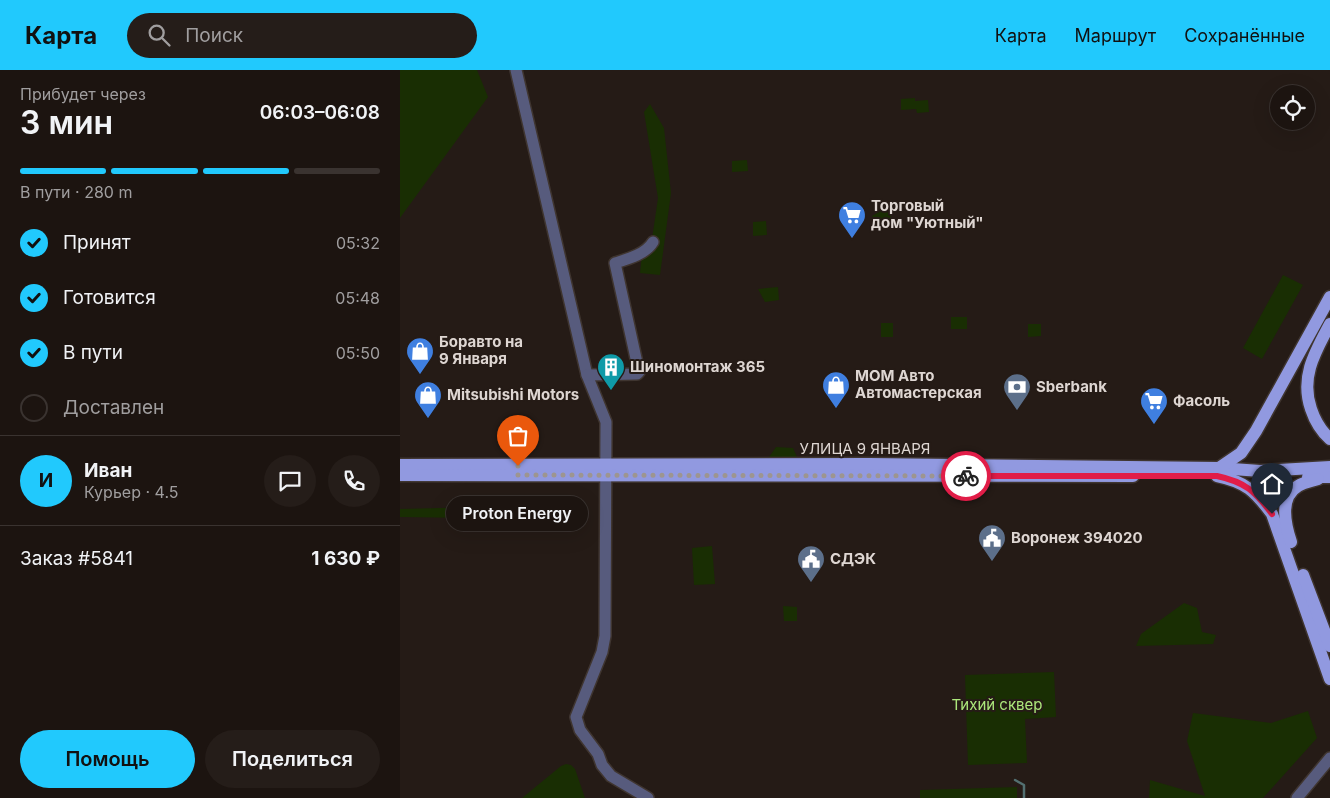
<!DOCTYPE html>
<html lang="ru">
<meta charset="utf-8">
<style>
:root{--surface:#1c1410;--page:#251d19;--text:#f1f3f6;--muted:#a09e9f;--line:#3a3330;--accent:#21c9fd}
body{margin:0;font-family:Inter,sans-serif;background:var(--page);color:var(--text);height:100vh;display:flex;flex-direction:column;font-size:19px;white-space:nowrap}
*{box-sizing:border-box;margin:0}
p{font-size:16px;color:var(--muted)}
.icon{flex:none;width:28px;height:28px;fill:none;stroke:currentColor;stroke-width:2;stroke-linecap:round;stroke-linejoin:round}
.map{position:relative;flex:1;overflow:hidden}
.side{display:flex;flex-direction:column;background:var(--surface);width:400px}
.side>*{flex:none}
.fabs{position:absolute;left:870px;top:15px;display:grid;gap:10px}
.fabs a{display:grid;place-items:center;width:45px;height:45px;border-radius:50%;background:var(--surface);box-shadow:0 5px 20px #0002,0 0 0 1px var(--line);font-size:25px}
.pin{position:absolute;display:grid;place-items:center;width:42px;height:42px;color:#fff;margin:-51px -21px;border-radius:50% 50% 50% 0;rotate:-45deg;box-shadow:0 0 5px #0007}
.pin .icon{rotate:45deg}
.courier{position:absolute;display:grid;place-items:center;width:50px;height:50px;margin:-25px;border:4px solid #e11d48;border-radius:50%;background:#fff;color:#222;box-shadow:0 1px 6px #0007}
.bubble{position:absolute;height:35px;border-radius:18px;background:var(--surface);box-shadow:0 5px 20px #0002,0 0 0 1px var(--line);font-size:16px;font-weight:600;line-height:35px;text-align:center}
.overview em{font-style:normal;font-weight:600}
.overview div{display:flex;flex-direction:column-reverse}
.overview{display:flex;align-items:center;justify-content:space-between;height:85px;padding:0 20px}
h1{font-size:32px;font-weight:600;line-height:38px}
.bar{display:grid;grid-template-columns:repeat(4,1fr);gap:8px 5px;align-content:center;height:60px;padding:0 20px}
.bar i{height:6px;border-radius:4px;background:var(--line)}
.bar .active{background:var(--accent)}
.bar p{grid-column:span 4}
.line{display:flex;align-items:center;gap:12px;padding:0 20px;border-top:1px solid var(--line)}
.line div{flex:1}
.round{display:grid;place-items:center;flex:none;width:52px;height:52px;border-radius:26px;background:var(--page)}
ol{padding:0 20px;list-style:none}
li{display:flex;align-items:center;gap:15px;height:55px}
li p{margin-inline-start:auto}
li .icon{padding:5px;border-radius:50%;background:var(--accent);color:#111;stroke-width:4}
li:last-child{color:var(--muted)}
li i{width:28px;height:28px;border:2px solid var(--line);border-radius:50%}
.cta{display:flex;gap:10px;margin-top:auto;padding:10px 20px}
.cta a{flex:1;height:58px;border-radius:30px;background:var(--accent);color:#111;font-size:20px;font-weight:600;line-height:58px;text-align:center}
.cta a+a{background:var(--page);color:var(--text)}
header{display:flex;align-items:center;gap:30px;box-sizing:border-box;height:70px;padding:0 25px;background:var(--accent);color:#111}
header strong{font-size:24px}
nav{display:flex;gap:28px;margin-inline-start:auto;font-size:18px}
.search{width:350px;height:45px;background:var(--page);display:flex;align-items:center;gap:12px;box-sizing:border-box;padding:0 18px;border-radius:28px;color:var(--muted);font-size:19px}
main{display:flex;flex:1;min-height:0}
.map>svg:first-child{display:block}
.green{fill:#192e03}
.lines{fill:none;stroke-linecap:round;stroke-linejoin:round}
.stream{stroke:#537071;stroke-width:2.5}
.minor-casing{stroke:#3f3530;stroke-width:14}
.major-casing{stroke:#3f3530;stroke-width:15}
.minor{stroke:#575b7d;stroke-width:11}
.major{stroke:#9199e0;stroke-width:12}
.done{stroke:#9d9590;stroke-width:5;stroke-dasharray:0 9}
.route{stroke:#e11d48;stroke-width:6}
.labels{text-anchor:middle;stroke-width:4;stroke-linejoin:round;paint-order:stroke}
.poi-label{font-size:15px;font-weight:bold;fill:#ded6d2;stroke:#251b16;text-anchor:start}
.street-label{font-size:15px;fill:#ded6d2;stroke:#251b16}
.park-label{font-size:15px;fill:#ace77b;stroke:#251b16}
</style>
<header>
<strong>Карта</strong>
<div class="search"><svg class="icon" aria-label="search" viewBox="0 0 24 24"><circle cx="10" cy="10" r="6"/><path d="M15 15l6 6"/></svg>Поиск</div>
<nav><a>Карта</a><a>Маршрут</a><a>Сохранённые</a></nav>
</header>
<main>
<section class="side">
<div class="overview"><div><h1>3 мин</h1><p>Прибудет через</p></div><em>06:03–06:08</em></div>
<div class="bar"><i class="active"></i><i class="active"></i><i class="active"></i><i></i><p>В пути · 280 m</p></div>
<ol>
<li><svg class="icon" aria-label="check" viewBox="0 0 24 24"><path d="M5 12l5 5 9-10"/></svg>Принят<p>05:32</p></li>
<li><svg class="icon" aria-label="check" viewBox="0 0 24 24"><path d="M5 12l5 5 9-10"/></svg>Готовится<p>05:48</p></li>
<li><svg class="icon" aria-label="check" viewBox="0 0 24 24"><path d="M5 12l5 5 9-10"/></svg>В пути<p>05:50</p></li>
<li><i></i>Доставлен</li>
</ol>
<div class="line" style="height:90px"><b class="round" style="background:var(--accent);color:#111">И</b><div><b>Иван</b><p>Курьер · 4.5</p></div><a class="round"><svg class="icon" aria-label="chat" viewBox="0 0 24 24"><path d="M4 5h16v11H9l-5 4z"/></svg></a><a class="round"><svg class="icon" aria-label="phone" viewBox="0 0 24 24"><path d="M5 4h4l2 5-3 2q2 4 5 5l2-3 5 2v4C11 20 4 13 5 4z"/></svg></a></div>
<div class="line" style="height:65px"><div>Заказ #5841</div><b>1 630 ₽</b></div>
<div class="cta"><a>Помощь</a><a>Поделиться</a></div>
</section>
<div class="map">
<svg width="930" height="728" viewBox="0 0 930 728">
<rect width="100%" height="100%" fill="#251b16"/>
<g class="green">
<polygon points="0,0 77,0 88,27 0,148"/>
<polygon points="515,28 515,31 528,30 529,42 517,43 516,39 501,40 501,29"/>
<polygon points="250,34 264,58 271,123 260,205 240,203 242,183 251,176 258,128 244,42"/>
<polygon points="347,90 348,101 332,102 332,91"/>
<polygon points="486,138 492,148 477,156 472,146"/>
<polygon points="366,151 367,165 353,166 353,152"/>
<polygon points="883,205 903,215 862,289 843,278"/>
<polygon points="378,217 379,230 365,232 358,219"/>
<rect x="551" y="247" width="16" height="12"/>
<rect x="481" y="253" width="12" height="14"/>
<polygon points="628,254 641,254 641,266 628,267"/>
<polygon points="376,377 393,378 397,387 369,387"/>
<polygon points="103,429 72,448 0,447 0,439 80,437"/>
<polygon points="312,476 315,514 294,515 292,478"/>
<polygon points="784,533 797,538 802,562 816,565 813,574 736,576 741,564"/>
<polygon points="383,536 397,537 397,551 384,551"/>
<polygon points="654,602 656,647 625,649 627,693 568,695 565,605"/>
<polygon points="908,641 917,668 863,728 749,728 750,710 805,726 787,671 793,643 871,653"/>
<polygon points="166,694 171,695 175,699 185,728 122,728 161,696"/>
<polygon points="617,717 617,728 520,728 520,720"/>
</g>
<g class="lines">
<polyline class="stream" points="615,710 624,715 624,728"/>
<g class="minor-casing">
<g id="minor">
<polyline points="116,0 187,305 206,352 205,566 202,582 176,647 180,660 198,684 202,695 211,706 248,728"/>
<path d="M187,305l50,-1 2,-2 -24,-109c13,-4 31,-9 38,-21"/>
<polyline points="897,728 930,688"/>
</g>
</g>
<g class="major-casing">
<g id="major">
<path d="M930,254c-15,28 -30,53 -19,85 4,12 10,22 19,30"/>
<polyline points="0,395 469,394 819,398 860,401 930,397"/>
<polyline points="819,398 841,383 856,361 930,227"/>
<polyline points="0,405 733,406"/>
<path d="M817,406c29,6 38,15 55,38l58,165"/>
<polyline points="908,407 930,407"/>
<path d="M891,472c-6,-18 -12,-45 7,-56 6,-4 14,-5 20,-7"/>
<polyline points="903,505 930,576"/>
</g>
</g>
<use href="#minor" class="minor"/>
<use href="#major" class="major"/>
</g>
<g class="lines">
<polyline class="done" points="118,396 118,405 566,406"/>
<path class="route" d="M566,406h251c28,6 38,15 55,38"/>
</g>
<defs>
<g id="supermarket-pin" transform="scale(1.4375)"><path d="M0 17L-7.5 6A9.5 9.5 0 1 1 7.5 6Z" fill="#3f7fe0" stroke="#251b16"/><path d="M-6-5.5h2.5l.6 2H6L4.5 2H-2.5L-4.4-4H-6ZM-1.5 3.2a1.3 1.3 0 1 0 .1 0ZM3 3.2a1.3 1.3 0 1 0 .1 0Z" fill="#fff"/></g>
<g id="shop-pin" transform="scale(1.4375)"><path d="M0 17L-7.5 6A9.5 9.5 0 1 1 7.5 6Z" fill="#3f7fe0" stroke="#251b16"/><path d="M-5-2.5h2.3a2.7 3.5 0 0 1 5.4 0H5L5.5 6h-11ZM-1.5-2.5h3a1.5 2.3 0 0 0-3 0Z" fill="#fff"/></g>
<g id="building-pin" transform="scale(1.4375)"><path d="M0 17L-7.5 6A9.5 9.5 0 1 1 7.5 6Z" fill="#0f9aa8" stroke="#251b16"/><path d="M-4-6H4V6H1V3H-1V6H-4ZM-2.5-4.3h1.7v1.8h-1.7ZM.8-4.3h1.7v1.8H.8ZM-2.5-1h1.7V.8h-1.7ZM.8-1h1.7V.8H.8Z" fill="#fff"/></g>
<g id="bank-pin" transform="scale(1.4375)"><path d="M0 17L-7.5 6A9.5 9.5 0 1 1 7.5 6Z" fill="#5c6f8a" stroke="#251b16"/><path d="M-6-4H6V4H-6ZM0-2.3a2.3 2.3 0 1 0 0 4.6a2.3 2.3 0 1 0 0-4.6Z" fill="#fff"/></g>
<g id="civic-pin" transform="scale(1.4375)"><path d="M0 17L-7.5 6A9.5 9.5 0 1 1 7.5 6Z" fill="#5c6f8a" stroke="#251b16"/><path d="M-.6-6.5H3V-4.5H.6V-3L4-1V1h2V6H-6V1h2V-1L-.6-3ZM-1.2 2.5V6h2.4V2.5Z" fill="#fff"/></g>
</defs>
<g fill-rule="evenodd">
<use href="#supermarket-pin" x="452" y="145"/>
<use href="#shop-pin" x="20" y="281"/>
<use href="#building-pin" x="211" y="297"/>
<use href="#shop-pin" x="436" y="315"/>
<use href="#bank-pin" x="617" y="317"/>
<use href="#shop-pin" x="28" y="325"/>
<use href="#supermarket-pin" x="754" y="331"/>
<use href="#civic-pin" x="592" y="468"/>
<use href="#civic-pin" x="411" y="489"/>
</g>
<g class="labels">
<g class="poi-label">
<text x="471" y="141">Торговый<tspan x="471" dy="17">дом "Уютный"</tspan></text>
<text x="39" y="277">Боравто на<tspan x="39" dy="17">9 Января</tspan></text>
<text x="230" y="302">Шиномонтаж 365</text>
<text x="455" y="311">МОМ Авто<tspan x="455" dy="17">Автомастерская</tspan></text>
<text x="636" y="322">Sberbank</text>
<text x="47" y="330">Mitsubishi Motors</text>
<text x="773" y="336">Фасоль</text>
<text x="611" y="473">Воронеж 394020</text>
<text x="430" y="494">СДЭК</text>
</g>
<g class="street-label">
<text x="465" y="384">УЛИЦА 9 ЯНВАРЯ</text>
</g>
<g class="park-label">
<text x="597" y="640">Тихий сквер</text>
</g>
</g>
</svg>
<div class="fabs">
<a><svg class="icon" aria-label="locate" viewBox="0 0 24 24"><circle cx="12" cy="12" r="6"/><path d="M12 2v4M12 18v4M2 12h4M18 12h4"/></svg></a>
</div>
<div class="pin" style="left:118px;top:396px;background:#ea580c"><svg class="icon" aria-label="bag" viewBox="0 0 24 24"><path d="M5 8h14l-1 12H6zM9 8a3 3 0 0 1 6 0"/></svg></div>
<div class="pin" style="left:872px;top:444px;background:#1f2937"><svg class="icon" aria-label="home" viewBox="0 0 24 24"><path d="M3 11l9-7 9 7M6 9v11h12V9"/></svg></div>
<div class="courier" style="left:566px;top:406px"><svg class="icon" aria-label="bike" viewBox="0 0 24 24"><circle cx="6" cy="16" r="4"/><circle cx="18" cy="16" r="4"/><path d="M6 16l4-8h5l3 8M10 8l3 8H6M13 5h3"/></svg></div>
<div class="bubble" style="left:46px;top:426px;width:142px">Proton Energy</div>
</div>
</main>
